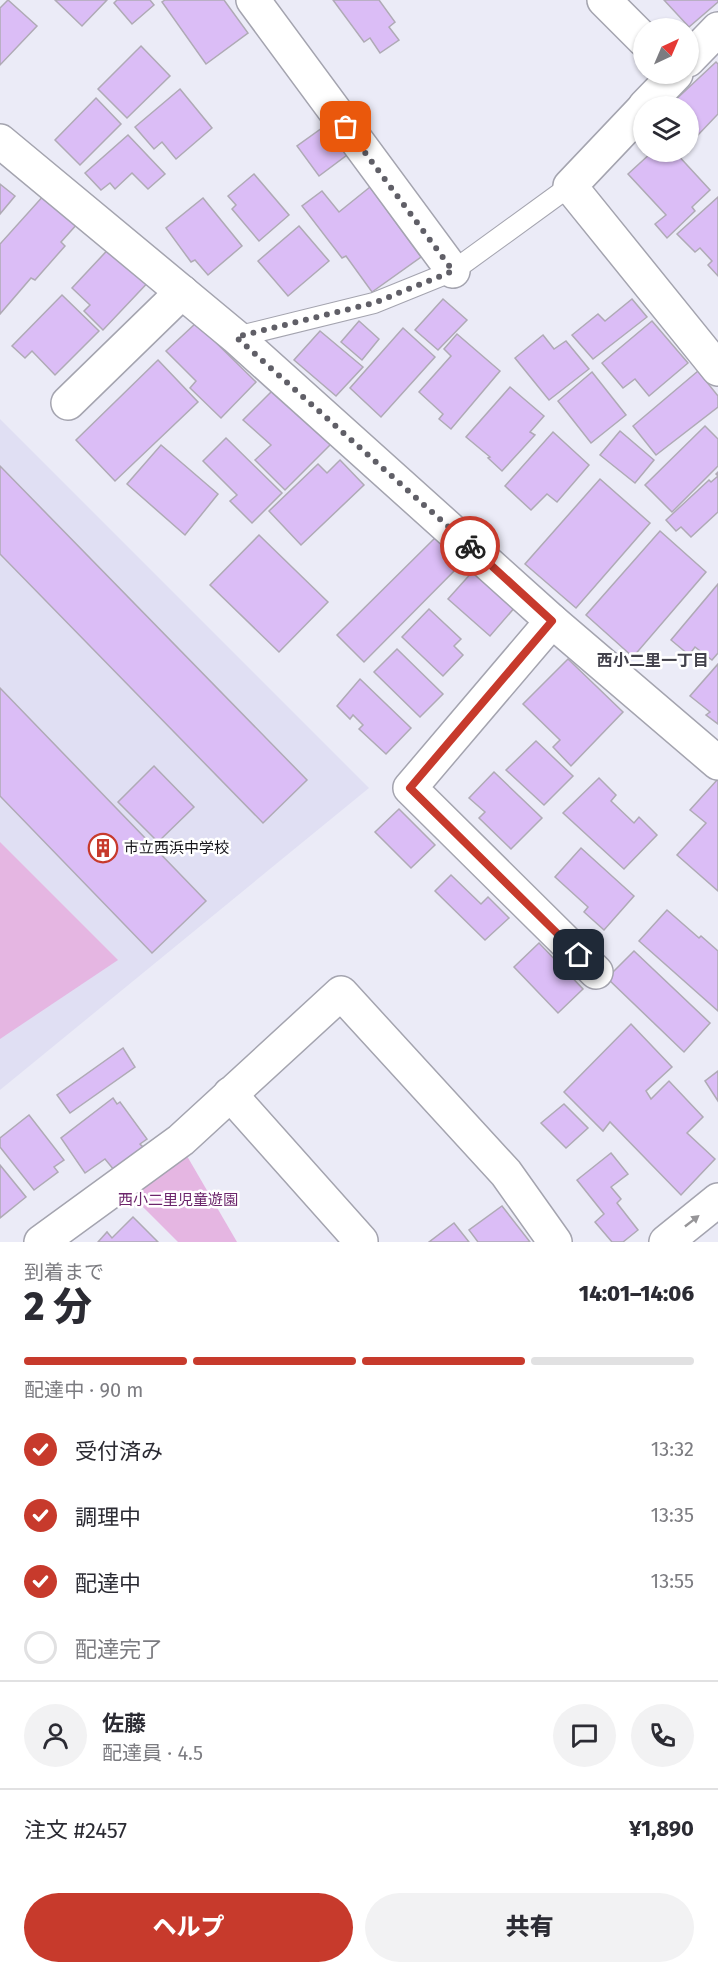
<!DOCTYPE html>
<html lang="ja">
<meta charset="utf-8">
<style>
:root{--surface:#fff;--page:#f2f2f3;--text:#2b2b33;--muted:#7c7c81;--line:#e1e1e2;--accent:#c73a2c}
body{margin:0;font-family:"Fira Sans","Noto Sans JP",sans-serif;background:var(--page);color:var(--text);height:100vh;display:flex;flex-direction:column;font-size:22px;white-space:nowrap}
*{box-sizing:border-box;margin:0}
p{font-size:20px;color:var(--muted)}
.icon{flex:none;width:33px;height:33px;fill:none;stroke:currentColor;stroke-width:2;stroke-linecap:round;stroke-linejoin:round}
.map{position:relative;height:1242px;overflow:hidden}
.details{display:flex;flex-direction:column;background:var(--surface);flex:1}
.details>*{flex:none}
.needle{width:39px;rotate:44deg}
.tools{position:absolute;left:633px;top:18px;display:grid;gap:12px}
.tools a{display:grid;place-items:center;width:66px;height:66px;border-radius:50%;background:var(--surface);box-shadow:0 2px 4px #0004;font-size:30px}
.pin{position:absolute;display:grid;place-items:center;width:51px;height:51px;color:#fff;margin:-26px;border-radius:12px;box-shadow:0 3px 9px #0006}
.courier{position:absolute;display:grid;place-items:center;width:60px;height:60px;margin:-30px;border:4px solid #c73a2c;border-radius:50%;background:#fff;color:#222;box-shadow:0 2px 8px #0007}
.headline em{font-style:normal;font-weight:800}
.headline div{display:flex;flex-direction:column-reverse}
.headline{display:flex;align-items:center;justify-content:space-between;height:102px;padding:0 24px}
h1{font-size:39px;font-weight:800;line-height:45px}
.bar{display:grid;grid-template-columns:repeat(4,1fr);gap:9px 6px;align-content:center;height:72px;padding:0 24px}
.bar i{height:8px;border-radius:4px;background:var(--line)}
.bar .current{background:var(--accent)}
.bar p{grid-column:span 4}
.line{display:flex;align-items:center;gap:15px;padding:0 24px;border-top:2px solid var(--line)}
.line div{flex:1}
.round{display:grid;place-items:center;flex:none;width:63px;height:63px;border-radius:32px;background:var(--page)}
ol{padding:0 24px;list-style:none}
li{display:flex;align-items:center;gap:18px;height:66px}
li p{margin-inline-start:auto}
li .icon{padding:6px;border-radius:50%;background:var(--accent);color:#fff;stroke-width:4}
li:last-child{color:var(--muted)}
li i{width:33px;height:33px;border:3px solid var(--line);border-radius:50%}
.button{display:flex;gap:12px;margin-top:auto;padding:12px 24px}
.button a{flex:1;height:69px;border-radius:36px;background:var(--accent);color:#fff;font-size:24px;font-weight:800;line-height:69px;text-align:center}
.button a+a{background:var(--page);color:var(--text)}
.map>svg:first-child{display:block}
.built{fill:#e0dff3}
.green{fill:#e5b6e2}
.building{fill:#dbbdf6;stroke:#afaab5;stroke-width:1.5}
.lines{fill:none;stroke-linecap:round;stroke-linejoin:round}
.service-casing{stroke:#a4a4af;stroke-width:22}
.minor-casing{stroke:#a4a4af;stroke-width:36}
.service{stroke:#fff;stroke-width:20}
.minor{stroke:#fff;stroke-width:33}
.oneway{fill:#969598}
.done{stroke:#605f67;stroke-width:6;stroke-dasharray:0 10.8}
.route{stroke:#c73a2c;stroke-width:8}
.labels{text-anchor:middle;stroke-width:5;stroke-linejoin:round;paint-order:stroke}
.poi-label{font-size:15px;fill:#151419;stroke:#fff;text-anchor:start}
.park-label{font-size:15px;fill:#6c256b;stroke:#fff}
.neighbourhood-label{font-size:16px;font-weight:bold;fill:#43424c;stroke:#fff}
</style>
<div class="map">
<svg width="718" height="1242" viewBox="0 0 718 1242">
<rect width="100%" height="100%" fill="#ebebf7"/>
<polygon class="built" points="0,419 369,788 0,1090"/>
<g class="green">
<polygon points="0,842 118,960 0,1039"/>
<polygon points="187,1156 237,1242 178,1242 133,1197"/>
</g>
<g class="building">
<polygon points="8,0 37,26 0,65 0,8"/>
<polygon points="55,0 107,0 82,26"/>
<polygon points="117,0 150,0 154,5 132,24 114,3"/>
<polygon points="165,0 224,0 248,33 206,64 162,2"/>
<polygon points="333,0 379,0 395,22 389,27 399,40 380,53 370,38 364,42"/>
<polygon points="664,0 718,0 718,2 689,27"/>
<polygon points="141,46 170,76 127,118 98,89"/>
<polygon points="716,62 718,64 718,114 698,135 688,126 688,106 669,106"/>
<polygon points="180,89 212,128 176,159 162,142 154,149 135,127"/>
<polygon points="96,98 121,124 80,165 55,140"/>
<polygon points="329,123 351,152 319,176 297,146"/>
<polygon points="128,135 165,174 148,189 132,173 115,189 110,183 101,190 85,173"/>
<polygon points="652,152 675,152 710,190 692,207 695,211 667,238 655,224 666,215 628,174"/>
<polygon points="254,174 289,215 259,241 232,209 236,205 228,196"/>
<polygon points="0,184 15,196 0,214"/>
<polygon points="370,187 421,257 372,292 346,256 342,258 302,206 322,191 339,212"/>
<polygon points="45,194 78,223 61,242 65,246 35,280 31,278 0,314 0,244"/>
<polygon points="718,197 718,276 708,265 712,261 700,248 695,252 677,234"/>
<polygon points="203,198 242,246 208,275 195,260 191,262 166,228"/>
<polygon points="299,226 329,261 288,296 258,261"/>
<polygon points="116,241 154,276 103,330 84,311 90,305 72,288"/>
<polygon points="62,295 99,331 55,375 32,351 25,358 12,346"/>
<polygon points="443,299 467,320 438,350 415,330"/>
<polygon points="632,299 647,317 593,359 572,335 598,314 605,321"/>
<polygon points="359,321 379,339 362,360 341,342"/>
<polygon points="652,321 688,363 649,396 635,379 623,388 602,363"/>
<polygon points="196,323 256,382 221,418 190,388 196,381 166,351"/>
<polygon points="403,328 435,357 381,417 350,388"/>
<polygon points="320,331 363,367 336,396 294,360"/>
<polygon points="457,334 500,371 451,429 439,419 443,414 419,392 451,356 444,349"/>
<polygon points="543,335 554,349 566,341 589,369 549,400 515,358"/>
<polygon points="158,360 198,402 115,481 76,440"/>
<polygon points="698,371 718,396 718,407 656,455 633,426"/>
<polygon points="592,372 626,415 591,443 558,401"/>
<polygon points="510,387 544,416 530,432 535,435 502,471 488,458 490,457 466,437"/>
<polygon points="274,389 331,444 285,490 255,460 271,445 243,420"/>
<polygon points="705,426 718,439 718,466 672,512 645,485"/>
<polygon points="620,431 654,460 635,483 600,455"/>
<polygon points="553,432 589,465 557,502 547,494 531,510 505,486"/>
<polygon points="226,438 282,493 252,523 230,501 237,495 203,461"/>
<polygon points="161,445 218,494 185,535 127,484"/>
<polygon points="340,460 364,485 301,545 269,511 318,464 327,473"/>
<polygon points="0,466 307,780 263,823 0,554"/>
<polygon points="718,472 718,512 691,537 681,527 676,531 666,520 709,480 711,482 718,476 716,474"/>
<polygon points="600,479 650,523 576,608 525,564"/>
<polygon points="660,531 706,572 633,657 586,615"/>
<polygon points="439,534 465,560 364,662 337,635"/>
<polygon points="259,535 328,602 279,652 210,585"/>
<polygon points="474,570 516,606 490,636 448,599"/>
<polygon points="718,584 718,653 712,660 695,647 689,655 671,640"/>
<polygon points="429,609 461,639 454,646 463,655 443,676 402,637"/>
<polygon points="397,649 443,694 420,717 374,672"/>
<polygon points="568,659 623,712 571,766 553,747 560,740 523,704"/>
<polygon points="718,664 718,724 706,715 710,712 690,696"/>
<polygon points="360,679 411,728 386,754 359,729 363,725 353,715 350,719 337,706"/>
<polygon points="0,688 206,901 152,953 0,796"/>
<polygon points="536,741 573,776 544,805 506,770"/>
<polygon points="154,766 194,807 158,842 118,802"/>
<polygon points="494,772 542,818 511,849 479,818 485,812 469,798"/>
<polygon points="599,778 616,795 611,801 634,823 639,817 657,835 624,869 563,813"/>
<polygon points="717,780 718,781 718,891 677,855 706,823 690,810"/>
<polygon points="399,809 435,845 411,868 375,832"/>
<polygon points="581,848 634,896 604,930 584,912 588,907 555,877"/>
<polygon points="451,875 481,904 488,897 509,918 485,940 435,891"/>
<polygon points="667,910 699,938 701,936 718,951 718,1011 639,941"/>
<polygon points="539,943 583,989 558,1013 514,967"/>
<polygon points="634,951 710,1023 684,1052 607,978"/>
<polygon points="631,1024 672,1067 646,1091 651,1099 669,1081 703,1117 687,1133 715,1159 681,1195 610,1122 603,1131 564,1092"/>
<polygon points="123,1048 135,1067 70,1113 57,1095"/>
<polygon points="718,1071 718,1101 705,1081"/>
<polygon points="113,1098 117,1104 120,1102 147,1139 140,1144 144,1148 114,1170 105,1159 85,1173 61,1138"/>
<polygon points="564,1104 588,1128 566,1148 541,1123"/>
<polygon points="29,1115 64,1160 54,1167 58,1172 34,1190 0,1147 0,1138"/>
<polygon points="611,1153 628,1174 611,1187 621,1199 617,1203 638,1230 623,1242 612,1242 595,1222 604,1214 577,1180"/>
<polygon points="0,1165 26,1197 0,1218"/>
<polygon points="502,1206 530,1242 478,1242 469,1230"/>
<polygon points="133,1217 158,1242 98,1242 107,1232 112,1238"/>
<polygon points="454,1223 469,1242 429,1242"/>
</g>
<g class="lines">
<g class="service-casing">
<polyline id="service" points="236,337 374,303 453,271 570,186"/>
</g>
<g class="minor-casing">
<g id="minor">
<polyline points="253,0 453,271"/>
<polyline points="604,0 644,40"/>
<polyline points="688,60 718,29"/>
<polyline points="645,106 676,74"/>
<polyline points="644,108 570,186 718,369"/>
<polyline points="0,141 236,337 552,621 718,763"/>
<polyline points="68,403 182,292"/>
<polyline points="552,621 410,788 596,972"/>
<polyline points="230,1094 361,1241"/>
<polyline points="41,1242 181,1140 341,993 506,1173 555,1242"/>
<polyline points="666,1242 718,1200"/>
</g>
</g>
<use href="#service" class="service"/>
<use href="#minor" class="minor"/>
</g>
<defs><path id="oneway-solid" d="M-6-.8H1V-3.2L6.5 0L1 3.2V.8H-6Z" transform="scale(1.5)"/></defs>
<use class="oneway" href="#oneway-solid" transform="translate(692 1221) rotate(-38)"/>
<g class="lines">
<polyline class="done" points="346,127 453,271 374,303 236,337 470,546"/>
<polyline class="route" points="470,546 552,621 410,788 579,955"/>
</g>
<defs>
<g id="building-ring" transform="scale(1.5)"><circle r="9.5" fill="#fff" stroke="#c73a2c" stroke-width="1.5"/><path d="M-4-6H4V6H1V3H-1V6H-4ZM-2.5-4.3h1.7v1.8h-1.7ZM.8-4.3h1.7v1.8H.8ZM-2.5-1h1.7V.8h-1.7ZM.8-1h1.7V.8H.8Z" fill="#c73a2c"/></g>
</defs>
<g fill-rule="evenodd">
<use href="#building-ring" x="103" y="848"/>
</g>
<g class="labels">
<g class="poi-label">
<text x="124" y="853">市立西浜中学校</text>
</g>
<g class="park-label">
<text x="178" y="1205">西小二里児童遊園</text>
</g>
<g class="neighbourhood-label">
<text x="653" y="666">西小二里一丁目</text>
</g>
</g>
</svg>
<div class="tools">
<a><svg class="needle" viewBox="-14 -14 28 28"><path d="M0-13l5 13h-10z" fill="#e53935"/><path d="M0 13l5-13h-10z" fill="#7c7c81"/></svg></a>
<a><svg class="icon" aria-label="layers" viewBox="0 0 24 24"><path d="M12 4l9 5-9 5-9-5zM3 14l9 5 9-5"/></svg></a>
</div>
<div class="pin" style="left:346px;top:127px;background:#ea580c"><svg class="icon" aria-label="bag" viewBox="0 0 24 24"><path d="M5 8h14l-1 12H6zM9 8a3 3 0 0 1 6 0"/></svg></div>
<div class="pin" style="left:579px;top:955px;background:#1f2937"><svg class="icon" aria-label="home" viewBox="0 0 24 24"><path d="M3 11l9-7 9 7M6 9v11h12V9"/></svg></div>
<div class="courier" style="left:470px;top:546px"><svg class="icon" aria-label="bike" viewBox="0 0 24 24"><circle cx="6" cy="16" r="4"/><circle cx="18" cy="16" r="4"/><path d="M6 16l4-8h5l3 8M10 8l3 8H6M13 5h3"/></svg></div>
</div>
<section class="details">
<div class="headline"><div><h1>2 分</h1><p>到着まで</p></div><em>14:01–14:06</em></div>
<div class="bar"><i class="current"></i><i class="current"></i><i class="current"></i><i></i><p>配達中 · 90 m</p></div>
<ol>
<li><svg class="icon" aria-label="check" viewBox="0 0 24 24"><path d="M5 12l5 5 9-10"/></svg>受付済み<p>13:32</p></li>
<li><svg class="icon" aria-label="check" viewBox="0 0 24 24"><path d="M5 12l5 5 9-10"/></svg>調理中<p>13:35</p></li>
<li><svg class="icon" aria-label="check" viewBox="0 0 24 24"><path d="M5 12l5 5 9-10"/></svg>配達中<p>13:55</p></li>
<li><i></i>配達完了</li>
</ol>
<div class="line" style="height:108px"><a class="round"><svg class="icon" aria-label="person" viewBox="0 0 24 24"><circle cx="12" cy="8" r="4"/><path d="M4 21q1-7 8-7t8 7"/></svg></a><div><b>佐藤</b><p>配達員 · 4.5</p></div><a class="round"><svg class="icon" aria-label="chat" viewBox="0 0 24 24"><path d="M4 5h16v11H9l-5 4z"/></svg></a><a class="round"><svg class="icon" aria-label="phone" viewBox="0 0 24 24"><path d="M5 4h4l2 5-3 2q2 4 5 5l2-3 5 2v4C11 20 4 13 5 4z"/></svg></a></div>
<div class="line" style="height:78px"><div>注文 #2457</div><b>¥1,890</b></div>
<div class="button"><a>ヘルプ</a><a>共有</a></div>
</section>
